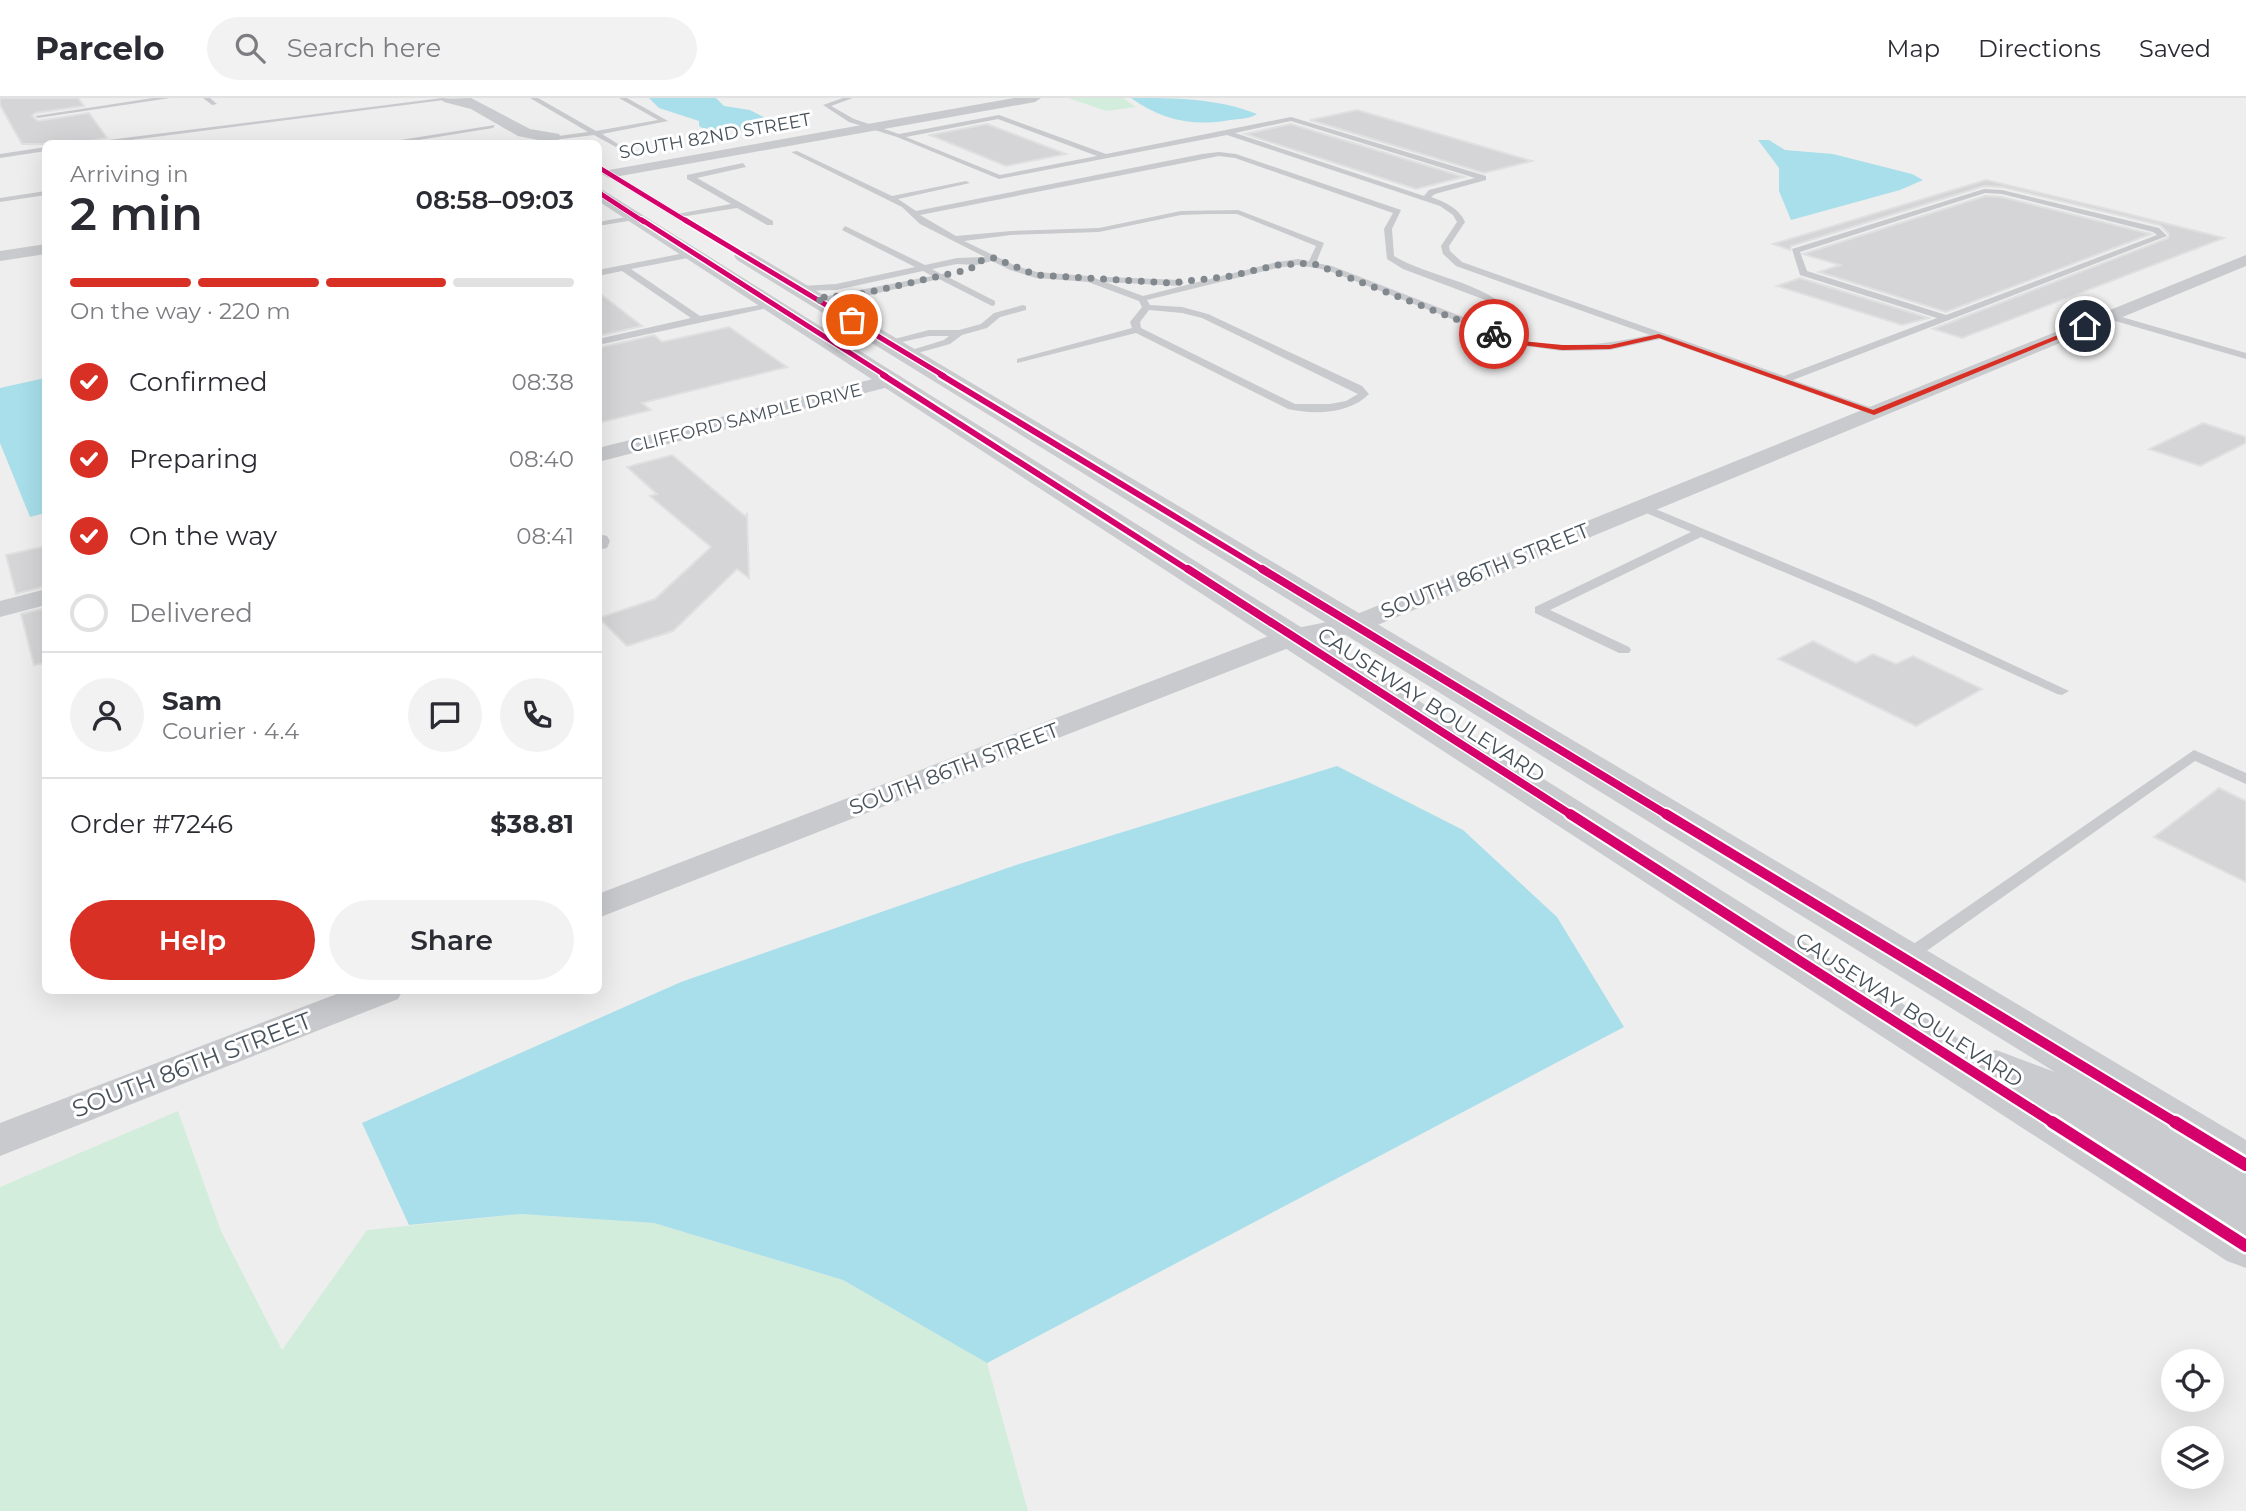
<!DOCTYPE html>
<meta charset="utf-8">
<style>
:root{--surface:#fff;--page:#f2f2f3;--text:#2b2b33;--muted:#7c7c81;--line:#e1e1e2;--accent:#d93025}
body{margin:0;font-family:Montserrat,sans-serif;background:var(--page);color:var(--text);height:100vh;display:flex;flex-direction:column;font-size:26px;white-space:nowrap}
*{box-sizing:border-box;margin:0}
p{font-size:23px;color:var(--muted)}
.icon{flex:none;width:38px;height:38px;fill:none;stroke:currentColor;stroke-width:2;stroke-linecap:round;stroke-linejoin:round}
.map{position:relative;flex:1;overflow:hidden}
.panel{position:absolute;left:42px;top:42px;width:560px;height:854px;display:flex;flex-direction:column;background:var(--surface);border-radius:10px;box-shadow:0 7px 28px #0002}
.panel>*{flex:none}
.tools{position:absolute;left:2161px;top:1251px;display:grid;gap:14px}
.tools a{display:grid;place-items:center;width:63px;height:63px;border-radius:50%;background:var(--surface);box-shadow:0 7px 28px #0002;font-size:35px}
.pin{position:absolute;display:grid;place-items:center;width:60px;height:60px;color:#fff;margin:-30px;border:4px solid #fff;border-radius:50%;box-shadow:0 2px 7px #0007}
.courier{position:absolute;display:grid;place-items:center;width:70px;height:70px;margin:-35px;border:5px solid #d93025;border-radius:50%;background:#fff;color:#222;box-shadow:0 2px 9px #0007}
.summary em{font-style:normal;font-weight:600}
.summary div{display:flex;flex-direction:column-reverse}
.summary{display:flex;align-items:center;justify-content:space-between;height:119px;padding:0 28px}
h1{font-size:46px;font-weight:600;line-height:52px}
.bar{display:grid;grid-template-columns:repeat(4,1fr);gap:10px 7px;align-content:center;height:84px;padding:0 28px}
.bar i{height:9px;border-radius:5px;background:var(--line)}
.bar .active{background:var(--accent)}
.bar p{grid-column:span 4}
.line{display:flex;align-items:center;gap:18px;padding:0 28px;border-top:2px solid var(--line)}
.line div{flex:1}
.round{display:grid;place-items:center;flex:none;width:74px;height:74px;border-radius:37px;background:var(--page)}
ol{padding:0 28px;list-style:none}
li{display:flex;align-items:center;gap:21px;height:77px}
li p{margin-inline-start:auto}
li .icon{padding:7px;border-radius:50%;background:var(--accent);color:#fff;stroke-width:4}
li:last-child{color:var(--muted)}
li i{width:38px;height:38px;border:4px solid var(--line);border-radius:50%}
.button{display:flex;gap:14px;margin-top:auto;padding:14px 28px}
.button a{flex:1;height:80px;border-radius:42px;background:var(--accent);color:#fff;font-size:28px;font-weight:600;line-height:80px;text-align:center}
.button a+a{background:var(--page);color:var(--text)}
header{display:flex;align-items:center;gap:42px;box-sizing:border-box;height:98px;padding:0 35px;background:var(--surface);border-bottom:2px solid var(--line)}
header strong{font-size:33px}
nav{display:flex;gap:38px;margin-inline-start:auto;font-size:24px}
.search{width:490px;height:63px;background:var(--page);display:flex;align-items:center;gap:18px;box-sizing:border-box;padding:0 24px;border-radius:38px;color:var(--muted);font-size:26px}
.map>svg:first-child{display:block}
.green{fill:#d3eddc}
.water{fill:#a8dfea}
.building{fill:#d5d5d7;stroke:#e0e0e1;stroke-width:2}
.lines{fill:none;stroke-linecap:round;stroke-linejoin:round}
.lane{fill:#c8cacd;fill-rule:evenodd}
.street{fill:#c8cacd;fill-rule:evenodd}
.secondary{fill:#c9cbce;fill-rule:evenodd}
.cycleway-far5-casing{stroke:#fff;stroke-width:6}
.cycleway-far4-casing{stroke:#fff;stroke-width:8}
.cycleway-far3-casing{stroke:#fff;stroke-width:10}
.cycleway-far2-casing{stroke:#fff;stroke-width:11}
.cycleway-far1-casing{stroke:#fff;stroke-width:14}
.cycleway-casing{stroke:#fff;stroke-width:17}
.cycleway-far5{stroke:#d6006c;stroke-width:4.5}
.cycleway-far4{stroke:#d6006c;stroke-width:5}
.cycleway-far3{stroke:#d6006c;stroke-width:6}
.cycleway-far2{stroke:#d6006c;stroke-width:8}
.cycleway-far1{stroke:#d6006c;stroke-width:10}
.cycleway{stroke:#d6006c;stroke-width:12}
.route{fill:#d93025}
.done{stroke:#81888e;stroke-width:7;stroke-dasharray:0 12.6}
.labels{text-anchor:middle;stroke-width:6;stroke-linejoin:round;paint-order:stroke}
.far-street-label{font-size:18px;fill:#46515a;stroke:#fff}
.street-label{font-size:21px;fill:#46515a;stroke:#fff}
.near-street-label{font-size:24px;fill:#46515a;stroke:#fff}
</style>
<header>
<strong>Parcelo</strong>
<div class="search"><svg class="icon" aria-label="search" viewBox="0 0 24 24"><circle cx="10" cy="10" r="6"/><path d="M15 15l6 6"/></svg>Search here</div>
<nav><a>Map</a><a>Directions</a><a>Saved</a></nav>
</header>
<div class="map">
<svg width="2246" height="1413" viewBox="0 0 2246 1413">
<rect width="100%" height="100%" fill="#efeeee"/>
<g class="green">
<polygon points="1068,0 1123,0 1136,9 1106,13"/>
<polygon points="178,1013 221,1133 282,1252 367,1132 521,1116 654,1125 843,1182 987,1265 1028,1413 0,1413 0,1089"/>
</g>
<g class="water">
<path d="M649,0h67l8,8 26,4 29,15c-18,4 -67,11 -80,1v-5l-40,-13z"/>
<path d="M1131,0c43,0 86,0 126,16 -8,5 -18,5 -27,6 -36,7 -69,0 -99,-22z"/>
<polygon points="1758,42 1769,42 1785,52 1833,56 1912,76 1923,82 1900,92 1791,122 1779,93 1779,70"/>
<polygon points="45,280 45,415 30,419 0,345 0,290"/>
<polygon points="1337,668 1463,732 1557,819 1624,929 987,1265 843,1182 654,1125 521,1116 409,1127 362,1025 681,884 1013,768"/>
</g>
<g class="building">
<polygon points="0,0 78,0 84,8 35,15 32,18 38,23 89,15 107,40 74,46 22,46 0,7"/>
<polygon points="1357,12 1532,63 1484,75 1310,22"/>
<polygon points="987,26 1066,56 1006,68 930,37"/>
<polygon points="1291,26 1464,79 1416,91 1245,36"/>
<polygon points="1986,82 2116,113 2224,140 1962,240 1933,231 2168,140 2169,136 2160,127 2003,89 1984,88 1791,148 1790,152 1773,146"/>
<polygon points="1985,98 2002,99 2151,136 1946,214 1819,174 1840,167 1803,156"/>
<polygon points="1800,180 1929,220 1902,227 1777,188"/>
<polygon points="598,194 642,228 598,238"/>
<polygon points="729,229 787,269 642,305 651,312 598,325 598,250 654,237 662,244"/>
<polygon points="2203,325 2246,339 2246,345 2200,368 2149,351"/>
<polygon points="672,357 745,418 747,416 749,480 737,471 673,533 627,548 599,520 655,501 711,449 650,398 657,396 627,369"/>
<polygon points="46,448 46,488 16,496 6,457"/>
<polygon points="46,510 46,565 34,567 21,516"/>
<polygon points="1813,543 1856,565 1873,556 1896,566 1913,558 1982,591 1916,628 1778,561"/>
<polygon points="2219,690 2246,703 2246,784 2154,739"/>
</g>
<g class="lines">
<g class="lane">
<polygon points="153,0 170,0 38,20 35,18"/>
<polygon points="203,0 210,0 217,6 212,7"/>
<polygon points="442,0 452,1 100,46 76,46"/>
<polygon points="530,0 538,0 596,33 658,22 619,0 627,0 668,23 602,36 618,46 616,49 594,37 553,42 551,39 588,34"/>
<path d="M843,0h10l-22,8 23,13 45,15 100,-19 107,39 185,-37 195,59v4l-51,14 -4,3c14,5 28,11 34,25l-16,24 1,5 12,11 322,114 153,-58 -137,-43 -8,-26 192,-60 18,1 157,38 8,8 -374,144 85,30v4l-4,1 -214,-76 -50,11 -48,1 -44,-6 -191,-75 -29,-5 -21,3 -130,32 3,5 32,2 26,7 154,72 7,8c-19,20 -55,21 -81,15l-152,-76 -119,30v-4l115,-31 -2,-6 12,-15 -3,-6 -51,-19 -52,-4 -26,-8 -18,-9 -16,4 -19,-1 -25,5 9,5 8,-1 -1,4 47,24v4l-3,1 -53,-27 -78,18 -34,3 -4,-3 109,-21 -9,-5 -87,19 -38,1 -1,-2 4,-3 35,-2 79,-17 -73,-37 3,-4 80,39 32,-7 28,-1 -65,-33 -18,-17 -111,-55 6,-1 95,45 74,-15 4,2 -72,16 18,12 286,-57 17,-2 17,2 165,56 -9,19 2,27c31,19 89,27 112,52l-3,9 -19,8c13,5 27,13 41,16 42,8 83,3 125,-6l-194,-69 -13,-12 -2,-8 16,-24 -4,-7 -13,-9 -213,-71 -228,44 -102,-42 -48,-15 -26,-17zM998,21l99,37 -97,19 -94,-38zM1291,23l184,57 -46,12 -5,6 -189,-63zM1219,58l16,2 158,55 -9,16 3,30 16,10 85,32 8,8 -2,6 -18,7 -144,-56 -16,-3 8,-20 -86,-33 -57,1 -82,17 -88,3 -55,5 -36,-21zM1985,95l17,1 151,38 4,3 -211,80 -139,-44 -7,-19zM1209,116h28l79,32 -7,15 -11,-2 -21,3 -134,34 -54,-20 -52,-4 -21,-6 -52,-25 47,-6 88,-3 82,-17zM1149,212l33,3 20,5 156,76 -12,7 -16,3h-35l-154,-76 -1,-6z"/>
<polygon points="495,27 493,30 394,46 375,46"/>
<polygon points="46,49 46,53 0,60 0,56"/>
<polygon points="743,65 746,69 697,80 773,123 773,127 767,127 737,110 674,120 677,116 731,106 687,81 687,77"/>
<polygon points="46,93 46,97 0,104 0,100"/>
<polygon points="637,117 640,121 598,128 598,124"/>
<polygon points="695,153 698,154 698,158 631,171 700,218 776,204 781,207 598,247 598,241 691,220 622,173 598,178 598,172"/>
<polygon points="1108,179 1180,182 1184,185 1180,188 1105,184 1105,180"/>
<polygon points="1023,207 1026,208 1026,212 1000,219 987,230 962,237 950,246 907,258 902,255 944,242 949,238 929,238 888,247 883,244 929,232 959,232 981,226 994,215"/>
<polygon points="2108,215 2246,255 2246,261 2105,220 2105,216"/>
<polygon points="1641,405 1874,502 2069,593 2062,597 2057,596 1864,508 1701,439 1550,512 1629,549 1631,552 1629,555 1619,555 1535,515 1535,509 1691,434 1637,411 1637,407"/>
<polygon points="2194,652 2246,675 2246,686 2195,663 1911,864 1899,864 1896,860 1899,856"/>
</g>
<g class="street">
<polygon points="1014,0 1041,0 1035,4 609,80 602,76 609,72"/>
<polygon points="46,146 46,156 0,163 0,153"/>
<polygon points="2246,157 2246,168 1363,533 1299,546 598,820 598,796 1282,533 1347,520"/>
<polygon points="893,276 900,278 903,282 900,286 598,364 598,350"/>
<polygon points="598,436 607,438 610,443 607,450 598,452"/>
<polygon points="46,491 46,507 0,519 0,503"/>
<polygon points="347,892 403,892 398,901 0,1058 0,1025"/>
</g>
<g class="secondary">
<polygon points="471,0 530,31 559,36 561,40 553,45 518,38 471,11 444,4 441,1"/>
<polygon points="598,89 1983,956 1996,952 2055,974 737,162 734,158 737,154 751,154 2246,1042 2246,1170 2227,1163 598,103"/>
</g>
<g class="cycleway-far5-casing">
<g id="cycleway-far5">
<polyline points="598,69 688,124"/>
<polyline points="598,94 644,124"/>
</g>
</g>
<g class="cycleway-far4-casing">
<g id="cycleway-far4">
<polyline points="642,122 886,278"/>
<polyline points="685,122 944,278"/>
</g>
</g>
<g class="cycleway-far3-casing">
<g id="cycleway-far3">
<polyline points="883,277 1190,473"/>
<polyline points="941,277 1265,473"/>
</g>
</g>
<g class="cycleway-far2-casing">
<g id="cycleway-far2">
<polyline points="1188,471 1573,718"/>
<polyline points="1262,471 1669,718"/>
</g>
</g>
<g class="cycleway-far1-casing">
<g id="cycleway-far1">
<polyline points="1570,716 2055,1026"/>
<polyline points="1666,716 2178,1026"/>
</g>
</g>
<g class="cycleway-casing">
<g id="cycleway">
<polyline points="2052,1024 2246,1148"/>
<polyline points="2175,1024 2246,1067"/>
</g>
</g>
<use href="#cycleway-far5" class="cycleway-far5"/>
<use href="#cycleway-far4" class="cycleway-far4"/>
<use href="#cycleway-far3" class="cycleway-far3"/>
<use href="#cycleway-far2" class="cycleway-far2"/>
<use href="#cycleway-far1" class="cycleway-far1"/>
<use href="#cycleway" class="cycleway"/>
</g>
<polygon class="route" points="2085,226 2087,229 1874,317 1659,240 1610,251 1562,252 1521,247 1490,236 1494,234 1522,243 1562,247 1610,247 1659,236 1873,312"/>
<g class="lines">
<polyline class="done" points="852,222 816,200 861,196 971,171 976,164 994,160 1036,177 1171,185 1231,178 1277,167 1312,165 1494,236"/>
</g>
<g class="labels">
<g class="far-street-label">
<text transform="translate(715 38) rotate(-10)" y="6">SOUTH 82ND STREET</text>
<text transform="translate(746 320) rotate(-14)" y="6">CLIFFORD SAMPLE DRIVE</text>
</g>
<g class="street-label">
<text transform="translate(1485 473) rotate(-22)" y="7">SOUTH 86TH STREET</text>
<text transform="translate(1431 607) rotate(33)" y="7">CAUSEWAY BOULEVARD</text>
<text transform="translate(954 671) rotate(-21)" y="7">SOUTH 86TH STREET</text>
<text transform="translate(1909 912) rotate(33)" y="7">CAUSEWAY BOULEVARD</text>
</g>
<g class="near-street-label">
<text transform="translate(192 967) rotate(-21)" y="8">SOUTH 86TH STREET</text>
</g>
</g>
</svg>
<div class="tools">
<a><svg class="icon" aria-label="locate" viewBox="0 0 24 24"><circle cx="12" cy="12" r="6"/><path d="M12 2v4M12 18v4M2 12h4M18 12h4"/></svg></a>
<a><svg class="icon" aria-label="layers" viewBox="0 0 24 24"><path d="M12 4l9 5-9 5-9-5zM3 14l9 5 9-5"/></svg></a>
</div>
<div class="pin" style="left:852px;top:222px;background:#ea580c"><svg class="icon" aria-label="bag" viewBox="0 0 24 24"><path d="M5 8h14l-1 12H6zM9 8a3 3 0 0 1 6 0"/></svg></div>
<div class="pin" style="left:2085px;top:228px;background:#1f2937"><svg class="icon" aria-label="home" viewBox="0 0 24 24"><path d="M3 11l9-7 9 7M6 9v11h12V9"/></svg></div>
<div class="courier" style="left:1494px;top:236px"><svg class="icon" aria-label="bike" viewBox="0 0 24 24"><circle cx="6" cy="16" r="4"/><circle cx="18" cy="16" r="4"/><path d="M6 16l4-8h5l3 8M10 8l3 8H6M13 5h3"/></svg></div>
<section class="panel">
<div class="summary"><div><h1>2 min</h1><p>Arriving in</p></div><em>08:58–09:03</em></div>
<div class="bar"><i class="active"></i><i class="active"></i><i class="active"></i><i></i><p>On the way · 220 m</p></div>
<ol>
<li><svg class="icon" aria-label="check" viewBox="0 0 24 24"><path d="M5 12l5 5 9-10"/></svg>Confirmed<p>08:38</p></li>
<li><svg class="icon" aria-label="check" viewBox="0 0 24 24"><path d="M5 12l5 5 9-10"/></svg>Preparing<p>08:40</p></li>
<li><svg class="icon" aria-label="check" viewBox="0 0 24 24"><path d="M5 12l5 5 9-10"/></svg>On the way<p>08:41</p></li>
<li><i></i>Delivered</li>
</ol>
<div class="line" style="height:126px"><a class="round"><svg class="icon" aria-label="person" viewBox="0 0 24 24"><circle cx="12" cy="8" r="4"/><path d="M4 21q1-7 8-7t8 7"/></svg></a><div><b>Sam</b><p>Courier · 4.4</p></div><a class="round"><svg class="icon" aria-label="chat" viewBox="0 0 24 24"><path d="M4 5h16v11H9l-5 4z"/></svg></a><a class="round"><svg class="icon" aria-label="phone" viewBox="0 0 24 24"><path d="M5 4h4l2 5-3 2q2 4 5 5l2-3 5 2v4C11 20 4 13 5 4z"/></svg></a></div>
<div class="line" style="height:91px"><div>Order #7246</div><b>$38.81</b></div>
<div class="button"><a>Help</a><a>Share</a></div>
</section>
</div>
